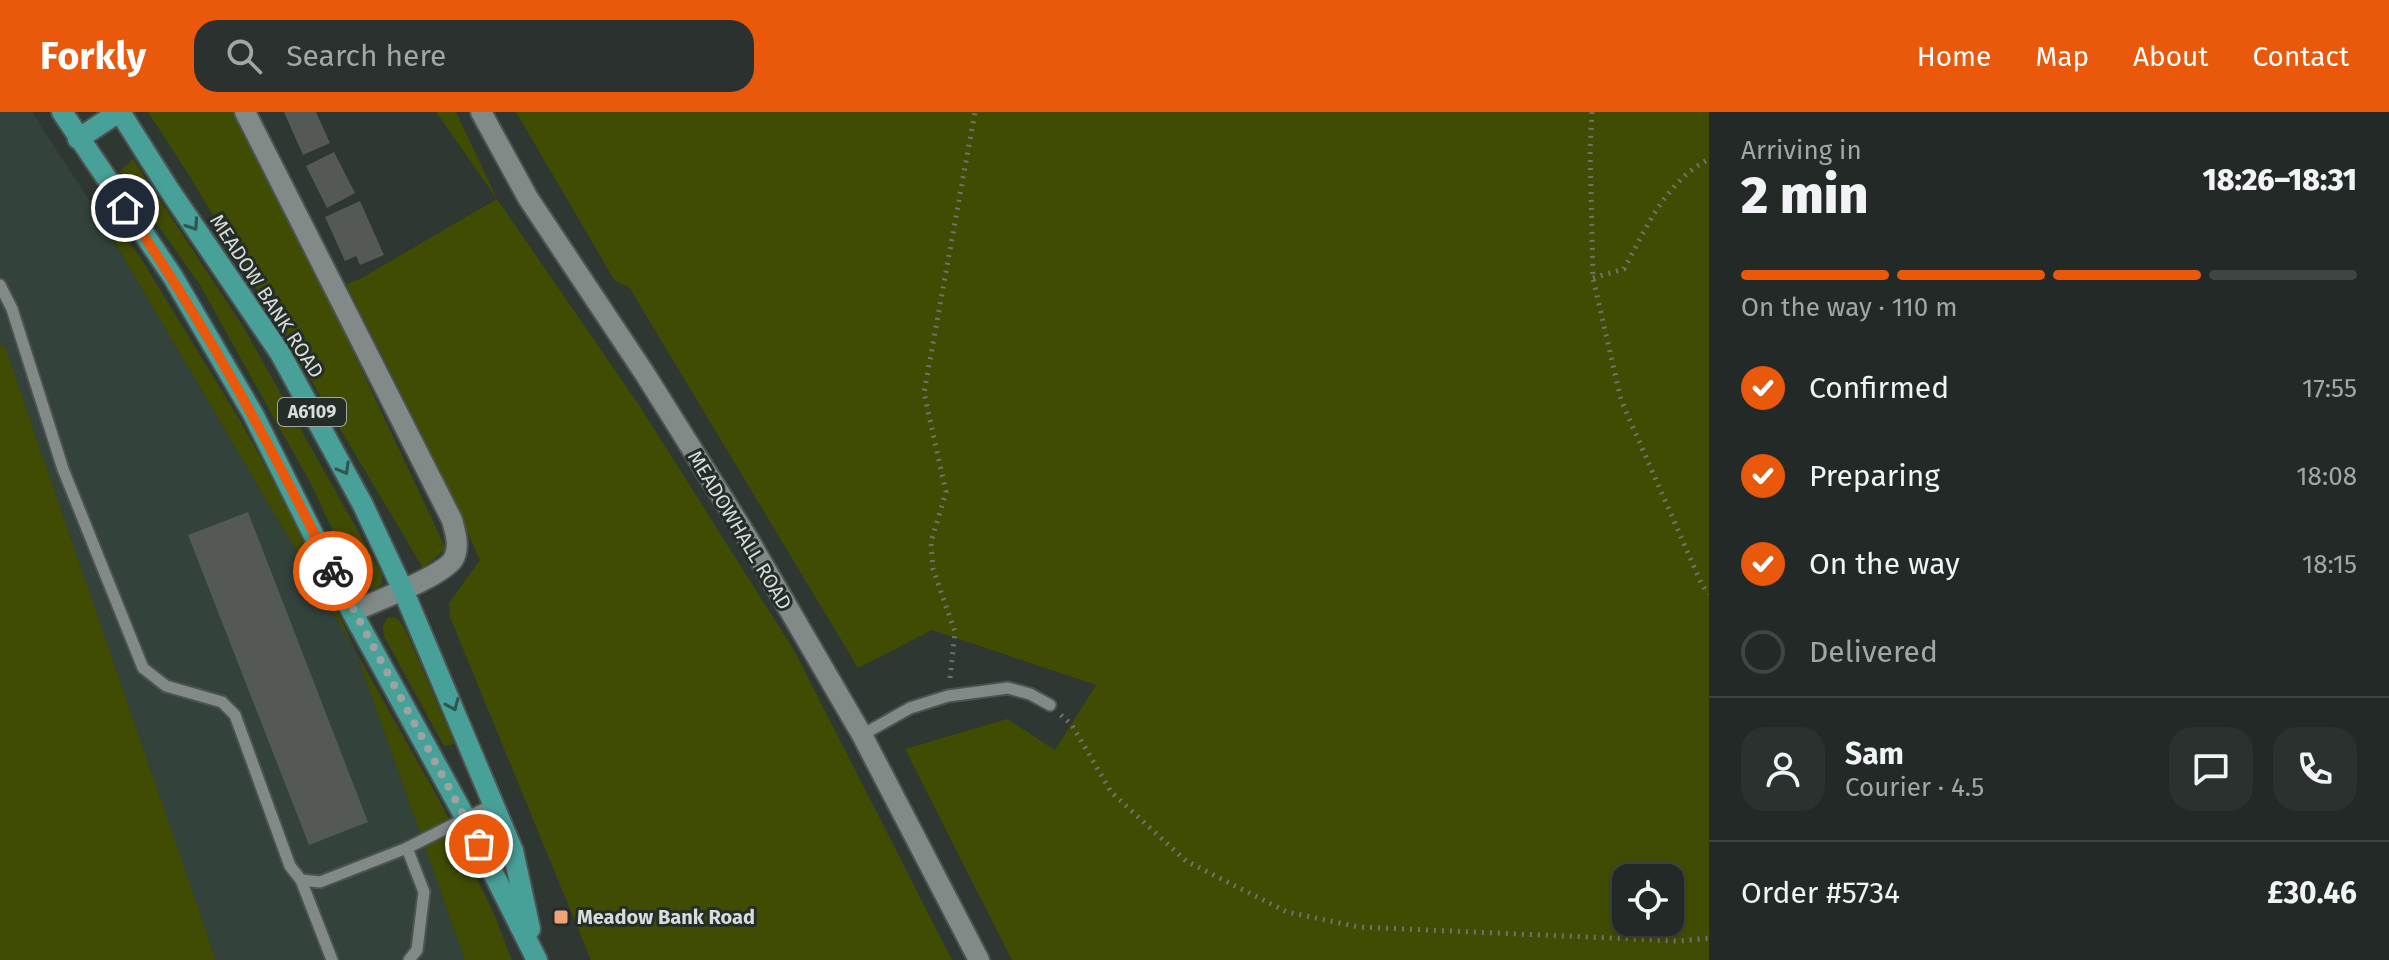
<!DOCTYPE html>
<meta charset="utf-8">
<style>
:root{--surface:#232926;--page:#2b312e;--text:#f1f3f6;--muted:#a3a6a7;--line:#404543;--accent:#ea580c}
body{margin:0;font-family:"Fira Sans",sans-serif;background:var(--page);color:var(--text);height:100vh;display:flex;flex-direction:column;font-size:30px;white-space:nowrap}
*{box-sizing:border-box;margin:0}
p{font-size:26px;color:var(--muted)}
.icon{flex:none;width:44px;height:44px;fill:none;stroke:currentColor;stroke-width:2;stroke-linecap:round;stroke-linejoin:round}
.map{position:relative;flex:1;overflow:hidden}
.sheet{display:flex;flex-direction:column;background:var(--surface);width:680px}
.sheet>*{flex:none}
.controls{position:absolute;left:1612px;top:752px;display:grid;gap:16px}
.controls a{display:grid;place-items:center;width:72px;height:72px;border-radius:16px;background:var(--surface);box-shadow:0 2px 6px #0004,0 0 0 2px var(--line);font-size:40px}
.pin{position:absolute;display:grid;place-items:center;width:68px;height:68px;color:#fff;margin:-34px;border:4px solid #fff;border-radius:50%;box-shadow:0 2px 8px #0007}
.courier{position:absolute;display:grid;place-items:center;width:80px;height:80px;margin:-40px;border:6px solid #ea580c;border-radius:50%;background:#fff;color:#222;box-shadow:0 2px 10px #0007}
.head em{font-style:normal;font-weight:800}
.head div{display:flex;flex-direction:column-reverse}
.head{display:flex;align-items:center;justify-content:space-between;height:136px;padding:0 32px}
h1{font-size:52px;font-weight:800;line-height:60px}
.bar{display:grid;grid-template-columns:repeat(4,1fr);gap:12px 8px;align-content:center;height:96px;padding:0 32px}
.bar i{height:10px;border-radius:6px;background:var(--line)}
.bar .on{background:var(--accent)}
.bar p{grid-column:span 4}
.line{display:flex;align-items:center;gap:20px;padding:0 32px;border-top:2px solid var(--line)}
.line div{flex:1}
.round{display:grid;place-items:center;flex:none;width:84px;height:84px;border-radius:24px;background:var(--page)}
ol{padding:0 32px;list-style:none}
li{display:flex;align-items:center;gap:24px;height:88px}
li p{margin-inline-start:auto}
li .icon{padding:8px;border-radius:50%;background:var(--accent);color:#fff;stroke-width:4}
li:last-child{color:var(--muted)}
li i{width:44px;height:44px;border:4px solid var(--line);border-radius:50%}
header{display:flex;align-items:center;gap:48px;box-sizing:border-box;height:112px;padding:0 40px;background:var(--accent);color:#fff}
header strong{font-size:38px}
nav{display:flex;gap:44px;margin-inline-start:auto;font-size:28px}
.search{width:560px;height:72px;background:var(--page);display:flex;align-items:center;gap:20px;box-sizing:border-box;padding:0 28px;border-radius:24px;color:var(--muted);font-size:30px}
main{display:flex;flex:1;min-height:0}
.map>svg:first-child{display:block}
.built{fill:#33433b}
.green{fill:#414c03;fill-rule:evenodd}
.building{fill:#545953}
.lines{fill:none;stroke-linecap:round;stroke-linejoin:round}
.lane-casing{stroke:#4d5351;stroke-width:15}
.street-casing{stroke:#4d5351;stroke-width:24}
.secondary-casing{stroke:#4d5351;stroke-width:24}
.primary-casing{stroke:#4d5351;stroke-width:24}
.path{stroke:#6c736f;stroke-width:5;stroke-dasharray:2 6;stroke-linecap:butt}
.lane{stroke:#818a86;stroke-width:11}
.street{stroke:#818a86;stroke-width:20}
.secondary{stroke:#818a86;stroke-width:20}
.primary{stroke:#48a199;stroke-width:20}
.oneway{stroke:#315650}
.done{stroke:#9da3a0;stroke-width:8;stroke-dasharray:0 14.4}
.route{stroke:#ea580c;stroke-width:10}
.poi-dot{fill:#f0a279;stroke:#252d29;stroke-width:3}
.labels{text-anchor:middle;stroke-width:6;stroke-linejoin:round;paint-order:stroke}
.shield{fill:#252d29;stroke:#a2a8a6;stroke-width:2}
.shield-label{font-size:18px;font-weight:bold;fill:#d8dddb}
.street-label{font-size:20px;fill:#d8dddb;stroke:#252d29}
.poi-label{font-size:20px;font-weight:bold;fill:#d8dddb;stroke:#252d29;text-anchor:start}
</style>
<header>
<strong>Forkly</strong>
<div class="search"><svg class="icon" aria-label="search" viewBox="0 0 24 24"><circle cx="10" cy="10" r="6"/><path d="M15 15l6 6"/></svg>Search here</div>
<nav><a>Home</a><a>Map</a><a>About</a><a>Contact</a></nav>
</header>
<main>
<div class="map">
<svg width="1709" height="848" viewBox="0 0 1709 848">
<rect width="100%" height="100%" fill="#2f3733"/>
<polygon class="built" points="0,0 32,0 98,102 356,540 465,848 216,848 4,232 0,235"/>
<g class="green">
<polygon points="148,0 240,0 446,437 423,456 189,63"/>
<polygon points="436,0 456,0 497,87 639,293 795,540 952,848 591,848 450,505 449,491 480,448 422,322 346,172 360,167 497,87"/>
<path d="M516,0h1193v848h-697l-107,-211 102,-30 48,31 41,-65 -164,-55 -74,38 -229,-381 -14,-6zM1626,766h44v44h-44z"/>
<polygon points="133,47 244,216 382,462 382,472 375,477 364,479 357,470 311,372 200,173 120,59"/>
<polygon points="98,102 114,110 140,145 241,310 304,426 356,540 444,697 494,802 512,848 465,848 356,540"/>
<polygon points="4,232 216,848 0,848 0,235"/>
<polygon points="388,505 397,506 405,517 455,632 444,634 384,524 383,514"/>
</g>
<g class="building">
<polygon points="284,0 316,0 330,31 303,43"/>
<polygon points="334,40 355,81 327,96 306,54"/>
<polygon points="360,89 384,143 360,153 356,144 345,149 325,105"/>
<polygon points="248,400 368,710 309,733 188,423"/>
</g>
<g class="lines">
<g class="lane-casing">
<g id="lane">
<polyline points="0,173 12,197 63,357 143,556 166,574 222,590 235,603 290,754 301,768 320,770 407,736 494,692"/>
<polyline points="862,623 910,596 948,584 1008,576 1030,582 1050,593"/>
<polyline points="407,736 424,780 417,838 409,848"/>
<polyline points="301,768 332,848"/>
</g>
</g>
<g class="street-casing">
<path id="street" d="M245,0l207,408c3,12 8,25 2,38 -9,18 -81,44 -102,54"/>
</g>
<g class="secondary-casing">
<polyline id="secondary" points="481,0 528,86 645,262 747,425 862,623 979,848"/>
</g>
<g class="primary-casing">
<g id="primary">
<polyline points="62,0 173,165 253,302 352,500 465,705 537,848"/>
<polyline points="120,0 168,76 280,241 363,393 403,478 513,739 530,817"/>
<polyline points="78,27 119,0"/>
</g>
</g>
<g class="path">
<polyline points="1592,0 1590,37 1593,166 1621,288 1702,473 1709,482"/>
<path d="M1593,166l31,-9c22,-41 42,-88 85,-110"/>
<polyline points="950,566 955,520 933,457 931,430 946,380 924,281 975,0"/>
<polyline points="1061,603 1072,613 1111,680 1186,749 1287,800 1359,815 1678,829 1709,826"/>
</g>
<use href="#lane" class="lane"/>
<use href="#street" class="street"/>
<use href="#secondary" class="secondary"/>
<use href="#primary" class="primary"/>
</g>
<defs><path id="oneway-chevron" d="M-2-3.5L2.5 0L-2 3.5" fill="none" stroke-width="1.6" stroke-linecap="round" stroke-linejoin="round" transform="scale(2)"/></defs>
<g class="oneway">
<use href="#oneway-chevron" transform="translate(193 113) rotate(56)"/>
<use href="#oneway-chevron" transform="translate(344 357) rotate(61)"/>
<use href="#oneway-chevron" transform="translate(453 593) rotate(67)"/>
</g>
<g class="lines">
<polyline class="done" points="333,459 479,732"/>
<path class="route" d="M125,96c80,115 146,238 208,363"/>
</g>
<rect class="poi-dot" x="553" y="797" width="16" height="16" rx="4"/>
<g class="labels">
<rect class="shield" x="278" y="286" width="68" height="28" rx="6"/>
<g class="shield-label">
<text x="312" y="306">A6109</text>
</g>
<g class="street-label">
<text transform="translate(267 184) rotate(57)" y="7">MEADOW BANK ROAD</text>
<text transform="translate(740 418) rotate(59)" y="7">MEADOWHALL ROAD</text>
</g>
<g class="poi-label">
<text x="577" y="812">Meadow Bank Road</text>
</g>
</g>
</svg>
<div class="controls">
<a><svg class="icon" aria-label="locate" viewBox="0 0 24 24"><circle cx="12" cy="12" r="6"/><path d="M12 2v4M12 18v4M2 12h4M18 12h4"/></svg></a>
</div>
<div class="pin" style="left:479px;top:732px;background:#ea580c"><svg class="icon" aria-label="bag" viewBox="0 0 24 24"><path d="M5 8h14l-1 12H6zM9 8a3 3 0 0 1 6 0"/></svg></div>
<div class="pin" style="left:125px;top:96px;background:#1f2937"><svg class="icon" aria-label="home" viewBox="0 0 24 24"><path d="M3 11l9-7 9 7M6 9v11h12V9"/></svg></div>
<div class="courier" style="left:333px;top:459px"><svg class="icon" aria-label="bike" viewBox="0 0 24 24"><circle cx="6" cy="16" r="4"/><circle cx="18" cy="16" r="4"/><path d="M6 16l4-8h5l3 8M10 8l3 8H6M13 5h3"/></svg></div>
</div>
<section class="sheet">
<div class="head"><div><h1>2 min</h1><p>Arriving in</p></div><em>18:26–18:31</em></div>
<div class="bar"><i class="on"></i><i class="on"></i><i class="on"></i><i></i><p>On the way · 110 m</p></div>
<ol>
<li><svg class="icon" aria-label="check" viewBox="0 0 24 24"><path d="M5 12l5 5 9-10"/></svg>Confirmed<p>17:55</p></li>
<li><svg class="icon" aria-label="check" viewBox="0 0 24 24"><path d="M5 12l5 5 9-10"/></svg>Preparing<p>18:08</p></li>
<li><svg class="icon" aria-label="check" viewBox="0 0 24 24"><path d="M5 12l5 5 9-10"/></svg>On the way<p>18:15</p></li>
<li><i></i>Delivered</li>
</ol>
<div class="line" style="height:144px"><a class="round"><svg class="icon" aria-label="person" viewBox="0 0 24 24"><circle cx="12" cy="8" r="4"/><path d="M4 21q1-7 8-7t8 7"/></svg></a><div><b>Sam</b><p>Courier · 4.5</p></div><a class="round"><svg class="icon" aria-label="chat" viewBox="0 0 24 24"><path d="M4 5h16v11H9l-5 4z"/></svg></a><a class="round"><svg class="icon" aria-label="phone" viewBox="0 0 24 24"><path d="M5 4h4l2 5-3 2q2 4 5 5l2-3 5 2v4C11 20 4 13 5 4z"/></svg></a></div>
<div class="line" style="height:104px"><div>Order #5734</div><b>£30.46</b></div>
</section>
</main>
